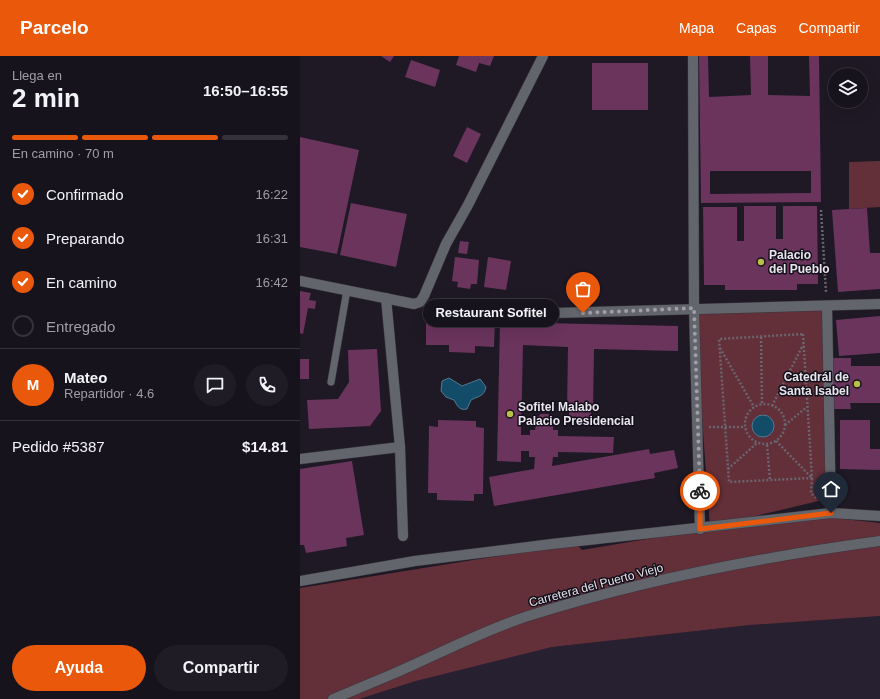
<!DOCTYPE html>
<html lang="es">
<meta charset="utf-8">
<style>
:root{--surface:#16131c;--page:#1f1c25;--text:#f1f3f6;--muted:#9e9ea3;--line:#35323b;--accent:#ea580c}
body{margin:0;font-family:Helvetica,sans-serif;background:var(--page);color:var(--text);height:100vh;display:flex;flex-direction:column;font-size:15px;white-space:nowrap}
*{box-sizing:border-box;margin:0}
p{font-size:13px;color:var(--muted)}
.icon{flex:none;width:22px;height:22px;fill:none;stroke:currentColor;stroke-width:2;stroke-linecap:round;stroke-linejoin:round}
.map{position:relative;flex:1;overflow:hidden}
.side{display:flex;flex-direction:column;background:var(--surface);width:300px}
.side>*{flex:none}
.buttons{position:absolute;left:528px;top:12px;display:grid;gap:8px}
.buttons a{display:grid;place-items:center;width:40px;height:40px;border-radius:50%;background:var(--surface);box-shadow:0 4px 16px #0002,0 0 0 1px var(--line);font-size:20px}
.pin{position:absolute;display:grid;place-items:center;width:34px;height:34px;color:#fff;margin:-41px -17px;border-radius:50% 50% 50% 0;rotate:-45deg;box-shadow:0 0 4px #0007}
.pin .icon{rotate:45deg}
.courier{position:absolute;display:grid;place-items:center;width:40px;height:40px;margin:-20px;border:3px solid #ea580c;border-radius:50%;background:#fff;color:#222;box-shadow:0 1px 5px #0007}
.bubble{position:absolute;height:28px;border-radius:14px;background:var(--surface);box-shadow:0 4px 16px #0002,0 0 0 1px var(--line);font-size:13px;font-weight:700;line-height:28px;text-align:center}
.headline em{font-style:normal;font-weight:700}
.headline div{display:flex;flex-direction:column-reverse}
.headline{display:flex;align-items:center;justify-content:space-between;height:68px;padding:0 12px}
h1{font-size:26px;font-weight:700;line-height:30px}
.bar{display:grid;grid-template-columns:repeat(4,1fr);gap:6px 4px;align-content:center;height:48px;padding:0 12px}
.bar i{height:5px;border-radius:3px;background:var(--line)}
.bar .active{background:var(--accent)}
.bar p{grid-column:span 4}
.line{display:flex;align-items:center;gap:10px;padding:0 12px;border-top:1px solid var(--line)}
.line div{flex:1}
.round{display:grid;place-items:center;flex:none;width:42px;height:42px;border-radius:21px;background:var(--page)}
ol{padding:0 12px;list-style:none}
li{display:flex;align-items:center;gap:12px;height:44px}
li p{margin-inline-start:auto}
li .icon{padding:4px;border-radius:50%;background:var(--accent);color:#fff;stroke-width:4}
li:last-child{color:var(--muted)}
li i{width:22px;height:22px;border:2px solid var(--line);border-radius:50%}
.cta{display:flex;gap:8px;margin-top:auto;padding:8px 12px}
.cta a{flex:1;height:46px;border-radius:24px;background:var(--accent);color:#fff;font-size:16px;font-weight:700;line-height:46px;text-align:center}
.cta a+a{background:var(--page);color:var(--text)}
header{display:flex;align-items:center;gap:24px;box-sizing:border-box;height:56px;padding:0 20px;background:var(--accent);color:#fff}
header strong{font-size:19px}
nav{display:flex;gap:22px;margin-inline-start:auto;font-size:14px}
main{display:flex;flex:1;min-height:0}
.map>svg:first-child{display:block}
.built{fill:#272031}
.green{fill:#632f38}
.water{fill:#124c69;stroke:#527a91}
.building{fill:#6a345d;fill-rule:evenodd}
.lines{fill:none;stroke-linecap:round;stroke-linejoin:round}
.lane-casing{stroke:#3a3641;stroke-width:8}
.street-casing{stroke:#3a3641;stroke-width:11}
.path{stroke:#6a6570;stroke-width:2.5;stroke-dasharray:2 2;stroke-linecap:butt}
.lane{stroke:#62656b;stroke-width:7}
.street{stroke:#62656b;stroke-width:10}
.done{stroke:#a19ea7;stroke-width:4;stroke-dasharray:0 7.2}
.route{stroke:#ea580c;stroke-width:5}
.poi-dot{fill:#bac045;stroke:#14101b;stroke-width:1.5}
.labels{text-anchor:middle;stroke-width:3;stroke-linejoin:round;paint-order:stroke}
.poi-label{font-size:12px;font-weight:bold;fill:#e8e5ed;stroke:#14101b;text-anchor:start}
.street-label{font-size:12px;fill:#e8e5ed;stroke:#14101b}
</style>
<header>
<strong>Parcelo</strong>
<nav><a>Mapa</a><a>Capas</a><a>Compartir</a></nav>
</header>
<main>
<section class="side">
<div class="headline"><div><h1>2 min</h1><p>Llega en</p></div><em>16:50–16:55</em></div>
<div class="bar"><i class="active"></i><i class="active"></i><i class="active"></i><i></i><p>En camino · 70 m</p></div>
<ol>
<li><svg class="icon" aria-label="check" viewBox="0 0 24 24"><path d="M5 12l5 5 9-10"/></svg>Confirmado<p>16:22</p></li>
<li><svg class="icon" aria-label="check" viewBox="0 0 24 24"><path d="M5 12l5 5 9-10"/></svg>Preparando<p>16:31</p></li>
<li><svg class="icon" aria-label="check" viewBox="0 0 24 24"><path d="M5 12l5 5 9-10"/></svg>En camino<p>16:42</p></li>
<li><i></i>Entregado</li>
</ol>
<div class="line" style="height:72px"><b class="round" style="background:var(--accent);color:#fff">M</b><div><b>Mateo</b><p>Repartidor · 4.6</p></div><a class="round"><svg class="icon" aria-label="chat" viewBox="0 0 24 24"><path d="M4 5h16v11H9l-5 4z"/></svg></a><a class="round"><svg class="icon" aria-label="phone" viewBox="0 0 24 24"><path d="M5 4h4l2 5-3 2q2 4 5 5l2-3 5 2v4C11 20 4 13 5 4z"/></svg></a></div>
<div class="line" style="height:52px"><div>Pedido #5387</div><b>$14.81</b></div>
<div class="cta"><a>Ayuda</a><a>Compartir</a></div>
</section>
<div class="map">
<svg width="580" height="643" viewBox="0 0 580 643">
<rect width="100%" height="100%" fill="#1e1925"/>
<polygon class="built" points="580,560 580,643 59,643 116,625 252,591 450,569"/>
<g class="green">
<polygon points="580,105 580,151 549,153 549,106"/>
<polygon points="522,244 535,441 410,471 394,252"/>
<polygon points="526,461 580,467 580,560 450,569 252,591 116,625 59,643 0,643 0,532 271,488 278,490 282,494 406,473"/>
</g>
<g class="water">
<path d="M149,322l13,8 18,-7 6,8c-2,10 -8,9 -15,13l-4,9c-8,2 -10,-4 -13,-9l-8,-3 -5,-6 1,-10z"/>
<circle cx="463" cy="370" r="11"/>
</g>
<g class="building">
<polygon points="81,0 94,0 90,6"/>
<polygon points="159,0 194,0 190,10 179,7 176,16 156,9"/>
<path d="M399,0h9l1,41 42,-2 -1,-39h18v39l42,1 -1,-40h10l2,146 -120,1zM410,115h101v22l-101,1z"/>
<polygon points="111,4 140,14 135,31 105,21"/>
<rect x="292" y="7" width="56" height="47"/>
<polygon points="167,71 181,78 167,107 153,100"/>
<polygon points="0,81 59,94 37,198 0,191"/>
<polygon points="51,147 107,158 96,211 40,199"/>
<polygon points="444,150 476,150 476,183 483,183 483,150 517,150 518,228 497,228 497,234 425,234 425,229 404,229 403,151 437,151 437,185 444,185"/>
<polygon points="567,152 570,197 580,197 580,233 538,236 532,154"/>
<polygon points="160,185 169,186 167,198 158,197"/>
<polygon points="155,201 179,204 177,228 171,228 170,233 157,231 158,226 152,225"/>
<polygon points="188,201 211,205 206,234 184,231"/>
<polygon points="0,235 11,237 9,244 16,245 15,253 8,252 3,278 0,277"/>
<polygon points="580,260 580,297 539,300 536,264"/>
<polygon points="126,263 195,265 194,291 175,290 175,297 149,296 149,289 126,289"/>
<polygon points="200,266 378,270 378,295 294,293 293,355 291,354 291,366 269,366 269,354 267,354 268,291 223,289 221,379 230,379 230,374 235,374 237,361 241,358 248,358 253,363 253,374 258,374 258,380 314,381 313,397 258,396 258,401 253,401 252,410 349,393 350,398 374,394 378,412 354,417 355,422 194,450 189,421 234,413 235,401 229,401 229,395 221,395 221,406 197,405"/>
<polygon points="77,293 81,355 70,370 9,373 7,344 38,343 49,326 48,294"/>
<polygon points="533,302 551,302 551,310 580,310 580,347 550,347 551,353 534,353"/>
<rect x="0" y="303" width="9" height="20"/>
<polygon points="138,364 176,365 176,371 184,372 183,438 174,438 174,445 137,444 137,437 128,437 129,370 138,371"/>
<polygon points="540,364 570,364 570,393 580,393 580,414 540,413"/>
<polygon points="52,405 64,479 46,482 47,490 6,497 4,489 0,489 0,413"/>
</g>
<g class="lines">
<g class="lane-casing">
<polyline id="lane" points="31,326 47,234"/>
</g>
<g class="street-casing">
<g id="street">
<polyline points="393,0 394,252 400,473"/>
<polyline points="0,225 114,248 120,246 124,240 146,188 168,149 243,0"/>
<polyline points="86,242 100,391 103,480"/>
<polyline points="527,250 531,457"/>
<polyline points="219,258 580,248"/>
<polyline points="0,403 100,391"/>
<polyline points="0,525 115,505 252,488 531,457 580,460"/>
<path d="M33,643c21,-9 41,-17 62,-26 44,-19 87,-42 133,-57 114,-36 233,-59 352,-75"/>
</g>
</g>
<g class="path">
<polyline points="521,154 526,236"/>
<polygon points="503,278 512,422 429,426 419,283"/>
<polyline points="461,281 462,348"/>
<polyline points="420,292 454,351"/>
<circle cx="465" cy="368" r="20"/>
<polyline points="472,350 503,289"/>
<polyline points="485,369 507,351"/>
<polyline points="409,371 445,371"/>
<polyline points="476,385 512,422 511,437 517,443"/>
<polyline points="467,389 470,424"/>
<polyline points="428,413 457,387"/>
</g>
<use href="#lane" class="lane"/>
<use href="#street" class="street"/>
</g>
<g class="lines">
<polyline class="done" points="283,257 394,252 400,435"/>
<polyline class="route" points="400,435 400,473 531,457"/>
</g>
<g class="poi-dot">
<circle cx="461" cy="206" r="4"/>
<circle cx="557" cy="328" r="4"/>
<circle cx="210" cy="358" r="4"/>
</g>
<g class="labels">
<g class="poi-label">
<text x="469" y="203">Palacio<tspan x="469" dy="14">del Pueblo</tspan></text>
<text x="549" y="325" text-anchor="end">Catedrál de<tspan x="549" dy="14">Santa Isabel</tspan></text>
<text x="218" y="355">Sofitel Malabo<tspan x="218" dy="14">Palacio Presidencial</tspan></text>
</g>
<g class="street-label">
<text transform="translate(296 529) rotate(-15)" y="4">Carretera del Puerto Viejo</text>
</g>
</g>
</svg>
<div class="buttons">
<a><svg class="icon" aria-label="layers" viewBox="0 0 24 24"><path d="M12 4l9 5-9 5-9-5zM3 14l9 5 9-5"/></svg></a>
</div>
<div class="pin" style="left:283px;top:257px;background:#ea580c"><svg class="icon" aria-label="bag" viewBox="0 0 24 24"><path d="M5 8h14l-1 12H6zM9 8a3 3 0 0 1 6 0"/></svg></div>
<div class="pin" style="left:531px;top:457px;background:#1f2937"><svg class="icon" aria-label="home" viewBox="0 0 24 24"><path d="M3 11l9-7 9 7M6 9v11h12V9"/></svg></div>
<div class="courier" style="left:400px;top:435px"><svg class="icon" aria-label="bike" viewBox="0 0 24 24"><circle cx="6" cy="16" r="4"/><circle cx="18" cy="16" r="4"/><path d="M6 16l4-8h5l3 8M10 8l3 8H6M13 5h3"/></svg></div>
<div class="bubble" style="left:123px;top:243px;width:136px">Restaurant Sofitel</div>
</div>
</main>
